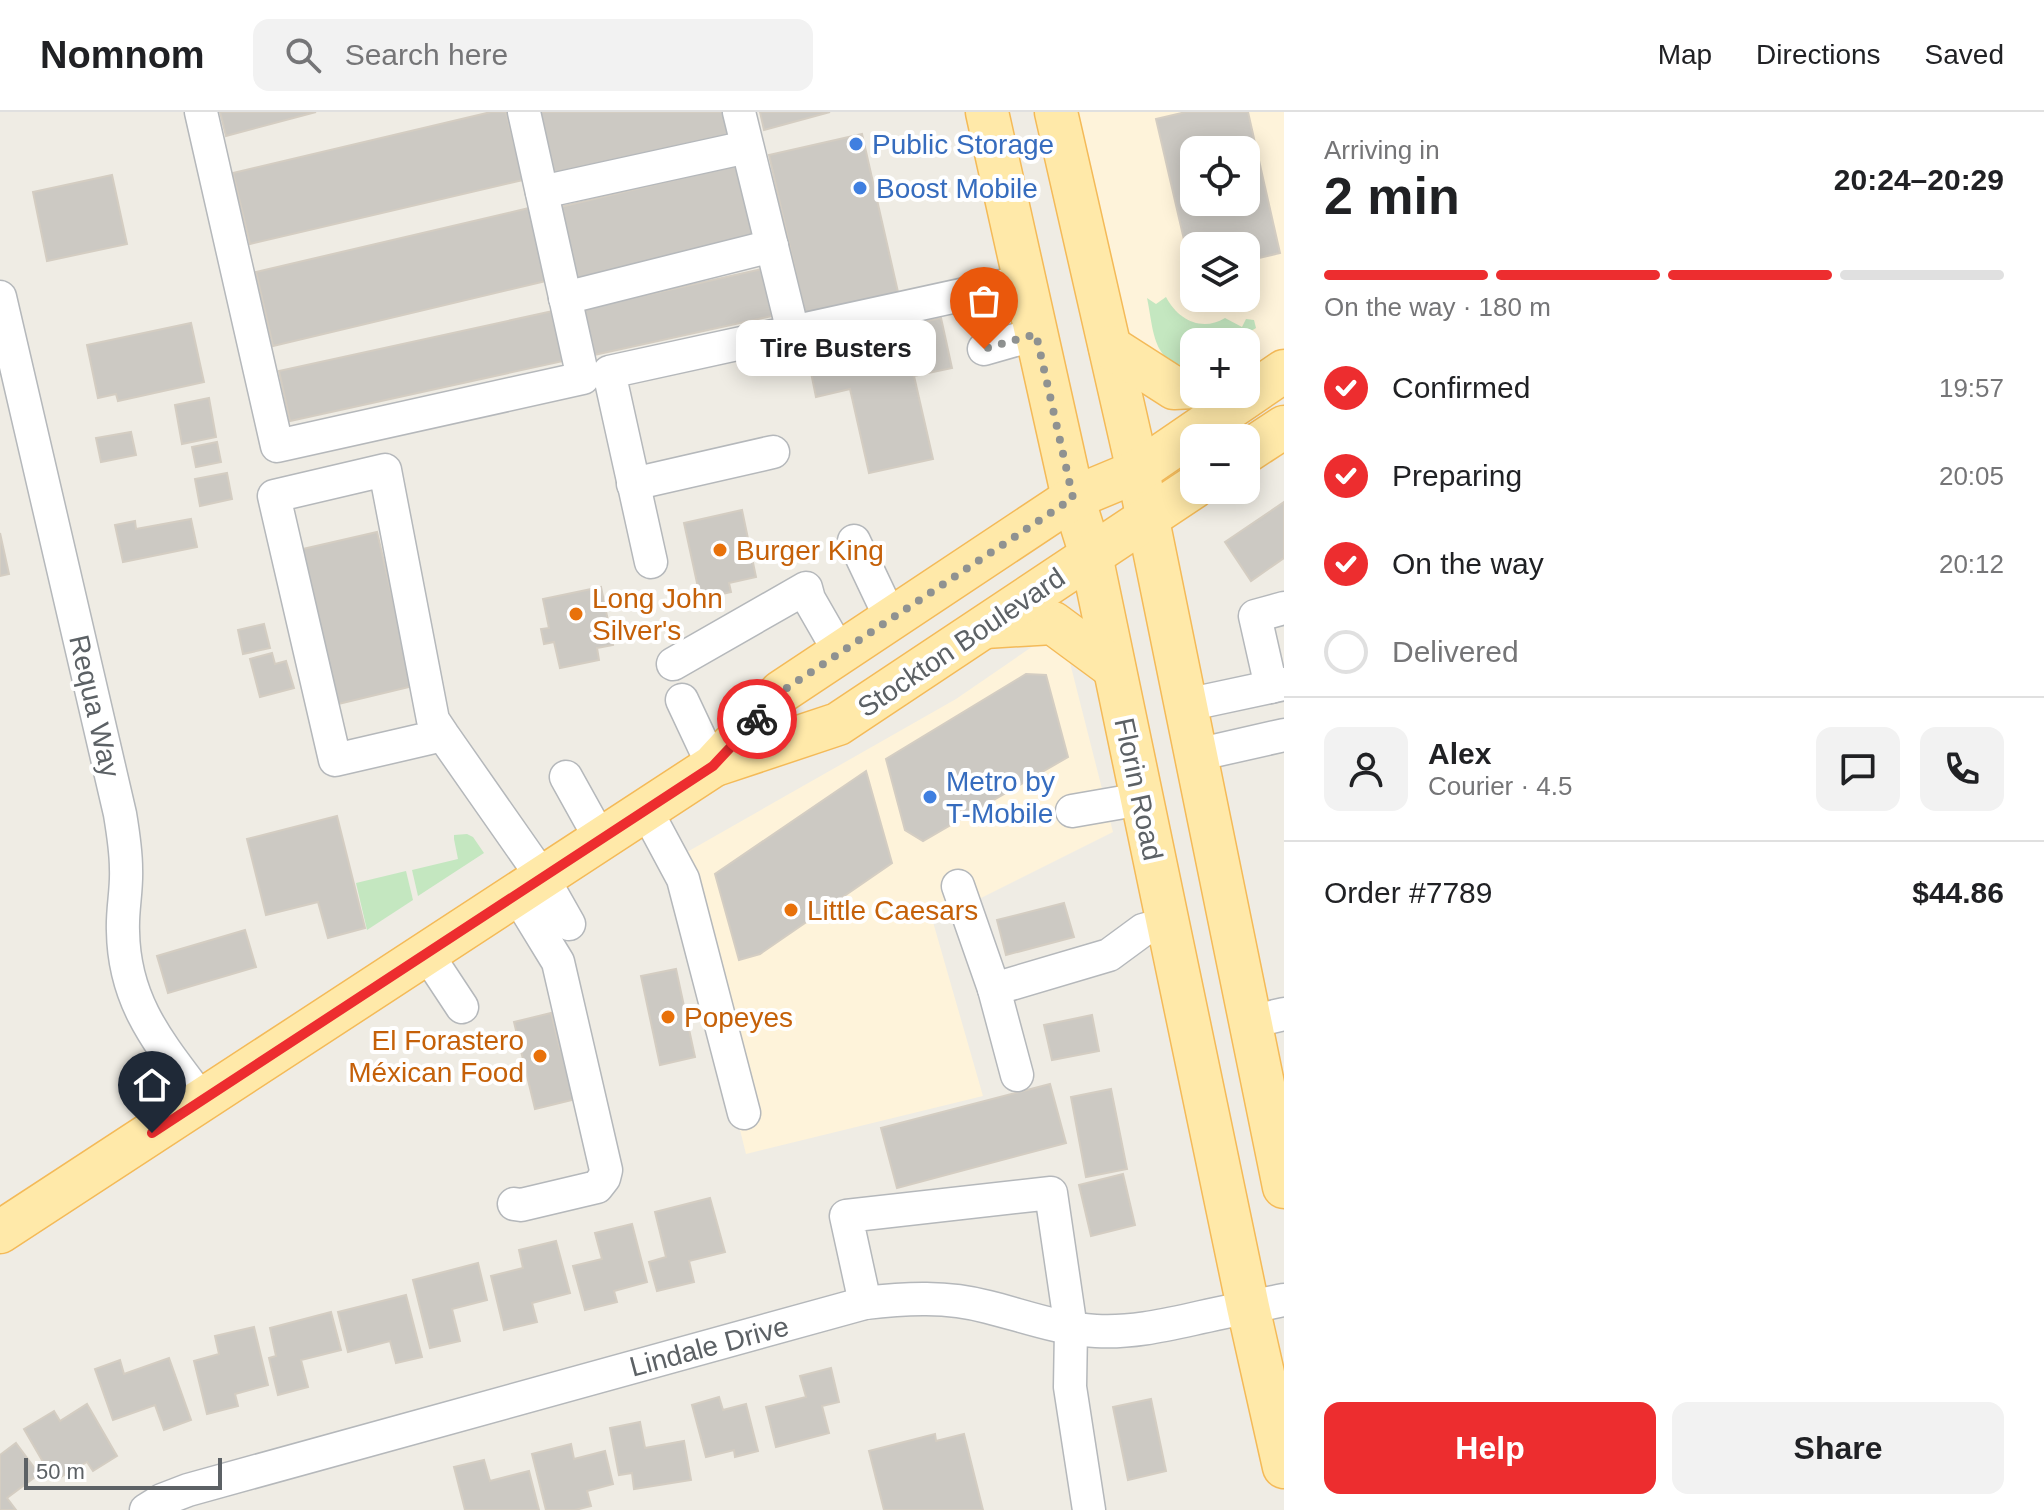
<!DOCTYPE html>
<meta charset="utf-8">
<style>
:root{--surface:#fff;--page:#f2f2f2;--text:#202124;--muted:#757577;--line:#e0e0e0;--accent:#ed2d2f}
body{margin:0;font-family:Arial,sans-serif;background:var(--page);color:var(--text);height:100vh;display:flex;flex-direction:column;font-size:30px;white-space:nowrap}
*{box-sizing:border-box;margin:0}
p{font-size:26px;color:var(--muted)}
.icon{flex:none;width:44px;height:44px;fill:none;stroke:currentColor;stroke-width:2;stroke-linecap:round;stroke-linejoin:round}
.map{position:relative;flex:1;overflow:hidden}
.drawer{display:flex;flex-direction:column;background:var(--surface);width:760px}
.drawer>*{flex:none}
.tools{position:absolute;left:1180px;top:24px;display:grid;gap:16px}
.tools a{display:grid;place-items:center;width:80px;height:80px;border-radius:16px;background:var(--surface);box-shadow:0 4px 20px #0003;font-size:40px}
.scale{position:absolute;left:24px;bottom:20px;width:198px;box-sizing:border-box;padding-left:8px;border:4px solid #5c6165;border-top:0;font-size:22px;line-height:28px;white-space:nowrap;color:#5c6165;-webkit-text-stroke:6px #fff;paint-order:stroke}
.pin{position:absolute;display:grid;place-items:center;width:68px;height:68px;color:#fff;margin:-82px -34px;border-radius:50% 50% 50% 0;rotate:-45deg;box-shadow:0 0 8px #0007}
.pin .icon{rotate:45deg}
.courier{position:absolute;display:grid;place-items:center;width:80px;height:80px;margin:-40px;border:6px solid #ed2d2f;border-radius:50%;background:#fff;color:#222;box-shadow:0 2px 10px #0007}
.bubble{position:absolute;height:56px;border-radius:16px;background:var(--surface);box-shadow:0 4px 20px #0003;font-size:26px;font-weight:700;line-height:56px;text-align:center}
.summary em{font-style:normal;font-weight:700}
.summary div{display:flex;flex-direction:column-reverse}
.summary{display:flex;align-items:center;justify-content:space-between;height:136px;padding:0 40px}
h1{font-size:52px;font-weight:700;line-height:60px}
.bar{display:grid;grid-template-columns:repeat(4,1fr);gap:12px 8px;align-content:center;height:96px;padding:0 40px}
.bar i{height:10px;border-radius:6px;background:var(--line)}
.bar .selected{background:var(--accent)}
.bar p{grid-column:span 4}
.line{display:flex;align-items:center;gap:20px;padding:0 40px;border-top:2px solid var(--line)}
.line div{flex:1}
.round{display:grid;place-items:center;flex:none;width:84px;height:84px;border-radius:16px;background:var(--page)}
ol{padding:0 40px;list-style:none}
li{display:flex;align-items:center;gap:24px;height:88px}
li p{margin-inline-start:auto}
li .icon{padding:8px;border-radius:50%;background:var(--accent);color:#fff;stroke-width:4}
li:last-child{color:var(--muted)}
li i{width:44px;height:44px;border:4px solid var(--line);border-radius:50%}
.cta{display:flex;gap:16px;margin-top:auto;padding:16px 40px}
.cta a{flex:1;height:92px;border-radius:16px;background:var(--accent);color:#fff;font-size:32px;font-weight:700;line-height:92px;text-align:center}
.cta a+a{background:var(--page);color:var(--text)}
header{display:flex;align-items:center;gap:48px;box-sizing:border-box;height:112px;padding:0 40px;background:var(--surface);border-bottom:2px solid var(--line)}
header strong{font-size:38px}
nav{display:flex;gap:44px;margin-inline-start:auto;font-size:28px}
.search{width:560px;height:72px;background:var(--page);display:flex;align-items:center;gap:20px;box-sizing:border-box;padding:0 28px;border-radius:16px;color:var(--muted);font-size:30px}
main{display:flex;flex:1;min-height:0}
.map>svg:first-child{display:block}
.commercial{fill:#fef3da;fill-rule:evenodd}
.green{fill:#c4e7c0}
.building{fill:#ccc9c3;stroke:#d4cdc2;stroke-width:2;fill-rule:evenodd}
.lines{fill:none;stroke-linecap:round;stroke-linejoin:round}
.minor-casing{stroke:#b5b8bb;stroke-width:35}
.major-casing{stroke:#f4ba58;stroke-width:45}
.minor{stroke:#fff;stroke-width:32}
.major{stroke:#ffe9a9;stroke-width:42}
.done{stroke:#8f9291;stroke-width:8;stroke-dasharray:0 14.4}
.route{stroke:#ed2d2f;stroke-width:10}
.shop-dot{fill:#3f7fe0;stroke:#fff;stroke-width:3}
.food-dot{fill:#e8710a;stroke:#fff;stroke-width:3}
.labels{text-anchor:middle;stroke-width:8;stroke-linejoin:round;paint-order:stroke}
.shop-label{font-size:28px;fill:#366cbe;stroke:#fff;text-anchor:start}
.food-label{font-size:28px;fill:#c56008;stroke:#fff;text-anchor:start}
.street-label{font-size:28px;fill:#5c6165;stroke:#fff}
</style>
<header>
<strong>Nomnom</strong>
<div class="search"><svg class="icon" aria-label="search" viewBox="0 0 24 24"><circle cx="10" cy="10" r="6"/><path d="M15 15l6 6"/></svg>Search here</div>
<nav><a>Map</a><a>Directions</a><a>Saved</a></nav>
</header>
<main>
<div class="map">
<svg width="1284" height="1398" viewBox="0 0 1284 1398">
<rect width="100%" height="100%" fill="#efece4"/>
<g class="commercial">
<path d="M1057,0h227v259l-38,12v-41h-52v45l-84,-40zM1194,38h52v52h-52zM1194,134h52v52h-52z"/>
<polygon points="1036,532 1067,539 1113,720 933,810 983,984 746,1042 673,748 956,587"/>
</g>
<g class="green">
<path d="M1166,185c12,23 36,35 59,21l17,9 4,-8 8,1 2,8 -23,14h-39v25c-42,-1 -40,-36 -47,-69l9,6z"/>
<polygon points="467,722 473,725 484,741 418,784 412,758 458,747 454,727 454,723"/>
<polygon points="406,759 413,788 367,818 356,771"/>
</g>
<g class="building">
<polygon points="220,0 316,0 226,24"/>
<polygon points="491,0 506,0 523,68 250,132 233,61"/>
<polygon points="538,0 726,0 731,24 552,64"/>
<polygon points="760,0 830,0 764,18"/>
<path d="M1186,0h62l32,141 -34,8v-15h-52v27l-2,1 -36,-155zM1194,38h52v52h-52z"/>
<polygon points="862,22 898,180 805,201 769,43"/>
<polygon points="738,53 755,126 577,168 560,95"/>
<polygon points="112,63 127,132 47,149 33,80"/>
<polygon points="529,96 546,169 273,234 256,160"/>
<polygon points="762,157 772,204 594,243 584,197"/>
<polygon points="553,199 563,249 290,309 279,259"/>
<polygon points="941,206 952,256 914,264 933,347 869,361 850,277 816,285 806,236"/>
<polygon points="191,211 204,270 118,289 116,282 98,286 87,233"/>
<polygon points="209,286 216,325 182,332 175,293"/>
<polygon points="131,320 136,343 101,350 96,326"/>
<polygon points="217,330 221,350 196,355 192,335"/>
<polygon points="227,361 232,387 200,394 195,367"/>
<polygon points="1284,390 1284,446 1251,469 1225,430"/>
<polygon points="742,398 756,465 729,471 731,480 705,486 703,479 699,480 684,411"/>
<polygon points="191,407 197,435 123,450 115,413 135,409 136,417"/>
<polygon points="377,420 413,574 330,594 294,439"/>
<polygon points="0,421 9,462 0,464"/>
<polygon points="601,475 613,533 597,536 599,548 560,556 554,530 544,532 541,517 549,516 543,487"/>
<polygon points="264,512 270,536 243,542 238,518"/>
<polygon points="272,541 275,552 286,549 294,576 260,585 250,547"/>
<polygon points="1026,562 1046,563 1068,645 923,729 905,718 886,647"/>
<polygon points="866,659 892,751 760,842 739,848 715,762"/>
<polygon points="337,704 365,816 328,826 318,790 266,803 247,727"/>
<polygon points="1064,791 1074,825 1006,843 997,808"/>
<polygon points="245,818 256,855 168,881 157,844"/>
<polygon points="676,857 695,945 660,953 641,864"/>
<polygon points="551,901 560,937 569,935 576,987 535,997 514,910"/>
<polygon points="1092,903 1099,939 1052,948 1044,913"/>
<polygon points="1050,972 1066,1031 897,1076 881,1016"/>
<polygon points="1111,977 1127,1057 1086,1065 1071,985"/>
<polygon points="1123,1062 1135,1113 1091,1124 1079,1073"/>
<polygon points="710,1086 725,1140 689,1149 694,1170 657,1179 649,1150 666,1145 655,1100"/>
<polygon points="632,1112 647,1170 614,1179 617,1190 585,1198 573,1154 602,1147 595,1121"/>
<polygon points="556,1129 570,1181 532,1191 537,1210 504,1218 491,1164 523,1156 519,1138"/>
<polygon points="478,1151 487,1188 452,1197 460,1229 430,1236 413,1168"/>
<polygon points="406,1183 422,1245 396,1251 390,1229 348,1240 338,1200"/>
<polygon points="331,1200 341,1238 301,1248 308,1275 278,1283 269,1246 276,1244 270,1216"/>
<polygon points="254,1215 268,1273 235,1282 238,1294 207,1302 194,1249 219,1242 215,1224"/>
<polygon points="169,1246 191,1308 164,1318 155,1293 113,1308 95,1257 120,1248 124,1262"/>
<polygon points="831,1256 839,1290 822,1294 829,1321 776,1335 766,1295 806,1285 800,1264"/>
<polygon points="719,1285 723,1298 746,1292 758,1339 735,1345 734,1338 706,1345 692,1293"/>
<polygon points="1151,1287 1166,1359 1128,1368 1113,1295"/>
<polygon points="87,1292 117,1344 93,1359 87,1350 54,1369 24,1317 54,1299 60,1309"/>
<polygon points="640,1310 645,1336 684,1329 691,1368 634,1377 632,1361 619,1363 610,1316"/>
<polygon points="935,1322 936,1329 964,1322 983,1398 884,1398 869,1339"/>
<polygon points="16,1331 39,1362 7,1386 16,1398 0,1398 0,1343"/>
<polygon points="571,1332 574,1347 605,1339 613,1372 587,1379 591,1394 575,1398 546,1398 532,1342"/>
<polygon points="484,1348 490,1369 529,1359 539,1398 465,1398 454,1355"/>
</g>
<g class="lines">
<g class="minor-casing">
<g id="minor">
<polyline points="201,0 277,334 583,266 524,0"/>
<polyline points="739,0 793,220"/>
<polyline points="542,80 747,35"/>
<path d="M0,185l120,517c3,18 6,36 6,55 1,21 -4,41 -3,62 1,73 38,114 79,169"/>
<polyline points="565,186 772,134"/>
<polyline points="984,237 1036,222"/>
<polyline points="633,372 773,340"/>
<polyline points="854,429 891,507"/>
<polyline points="651,450 609,260 1025,169"/>
<polyline points="673,552 806,476 809,487 840,541"/>
<polyline points="1271,575 1255,504 1284,496"/>
<polyline points="682,588 713,654"/>
<polyline points="1186,593 1284,572"/>
<polyline points="443,623 335,648 274,384 385,358 433,608 443,623 543,766 569,812"/>
<polyline points="1196,643 1284,623"/>
<polyline points="566,665 601,728"/>
<polyline points="646,698 683,767 744,1001"/>
<polyline points="1072,699 1141,687"/>
<polyline points="958,774 994,877 1109,843 1143,818 1168,811"/>
<polyline points="427,842 462,895"/>
<polyline points="994,877 1017,963"/>
<polyline points="1250,910 1284,902"/>
<polyline points="514,1092 521,1093 597,1075 604,1066 606,1058 558,850 517,783"/>
<polyline points="865,1191 846,1104 1051,1081 1071,1217 1070,1275 1089,1398"/>
<path d="M146,1398l16,-10 26,-10 677,-187c41,-5 82,-7 123,4 36,9 70,22 108,24 33,2 65,-5 97,-12 31,-7 61,-13 91,-19"/>
</g>
</g>
<g class="major-casing">
<g id="major">
<polyline points="987,0 1073,386 1091,443 1248,1195 1284,1355"/>
<polyline points="1056,0 1138,359 1284,1075"/>
<polyline points="1110,235 1174,276 1194,275"/>
<polyline points="1246,340 1284,315"/>
<polyline points="985,515 1053,511 1114,556"/>
<polyline points="718,652 838,612 1194,375"/>
<polyline points="0,1120 713,654 781,580 1073,386 1138,359 1284,259"/>
</g>
</g>
<use href="#minor" class="minor"/>
<use href="#major" class="major"/>
</g>
<g class="lines">
<polyline class="done" points="757,607 781,580 1073,386 1036,222 984,237"/>
<polyline class="route" points="152,1021 713,654 757,607"/>
</g>
<g class="shop-dot">
<circle cx="856" cy="32" r="8"/>
<circle cx="860" cy="76" r="8"/>
<circle cx="930" cy="685" r="8"/>
</g>
<g class="food-dot">
<circle cx="720" cy="438" r="8"/>
<circle cx="576" cy="502" r="8"/>
<circle cx="791" cy="798" r="8"/>
<circle cx="668" cy="905" r="8"/>
<circle cx="540" cy="944" r="8"/>
</g>
<g class="labels">
<g class="shop-label">
<text x="872" y="42">Public Storage</text>
<text x="876" y="86">Boost Mobile</text>
<text x="946" y="679">Metro by<tspan x="946" dy="32">T-Mobile</tspan></text>
</g>
<g class="food-label">
<text x="736" y="448">Burger King</text>
<text x="592" y="496">Long John<tspan x="592" dy="32">Silver's</tspan></text>
<text x="807" y="808">Little Caesars</text>
<text x="684" y="915">Popeyes</text>
<text x="524" y="938" text-anchor="end">El Forastero<tspan x="524" dy="32">Méxican Food</tspan></text>
</g>
<g class="street-label">
<text transform="translate(961 530) rotate(-34)" y="10">Stockton Boulevard</text>
<text transform="translate(95 594) rotate(77)" y="10">Requa Way</text>
<text transform="translate(1139 677) rotate(78)" y="10">Florin Road</text>
<text transform="translate(709 1234) rotate(-15)" y="10">Lindale Drive</text>
</g>
</g>
</svg>
<div class="tools">
<a><svg class="icon" aria-label="locate" viewBox="0 0 24 24"><circle cx="12" cy="12" r="6"/><path d="M12 2v4M12 18v4M2 12h4M18 12h4"/></svg></a>
<a><svg class="icon" aria-label="layers" viewBox="0 0 24 24"><path d="M12 4l9 5-9 5-9-5zM3 14l9 5 9-5"/></svg></a>
<a>+</a>
<a>−</a>
</div>
<div class="scale">50 m</div>
<div class="pin" style="left:984px;top:237px;background:#ea580c"><svg class="icon" aria-label="bag" viewBox="0 0 24 24"><path d="M5 8h14l-1 12H6zM9 8a3 3 0 0 1 6 0"/></svg></div>
<div class="pin" style="left:152px;top:1021px;background:#1f2937"><svg class="icon" aria-label="home" viewBox="0 0 24 24"><path d="M3 11l9-7 9 7M6 9v11h12V9"/></svg></div>
<div class="courier" style="left:757px;top:607px"><svg class="icon" aria-label="bike" viewBox="0 0 24 24"><circle cx="6" cy="16" r="4"/><circle cx="18" cy="16" r="4"/><path d="M6 16l4-8h5l3 8M10 8l3 8H6M13 5h3"/></svg></div>
<div class="bubble" style="left:736px;top:208px;width:200px">Tire Busters</div>
</div>
<section class="drawer">
<div class="summary"><div><h1>2 min</h1><p>Arriving in</p></div><em>20:24–20:29</em></div>
<div class="bar"><i class="selected"></i><i class="selected"></i><i class="selected"></i><i></i><p>On the way · 180 m</p></div>
<ol>
<li><svg class="icon" aria-label="check" viewBox="0 0 24 24"><path d="M5 12l5 5 9-10"/></svg>Confirmed<p>19:57</p></li>
<li><svg class="icon" aria-label="check" viewBox="0 0 24 24"><path d="M5 12l5 5 9-10"/></svg>Preparing<p>20:05</p></li>
<li><svg class="icon" aria-label="check" viewBox="0 0 24 24"><path d="M5 12l5 5 9-10"/></svg>On the way<p>20:12</p></li>
<li><i></i>Delivered</li>
</ol>
<div class="line" style="height:144px"><a class="round"><svg class="icon" aria-label="person" viewBox="0 0 24 24"><circle cx="12" cy="8" r="4"/><path d="M4 21q1-7 8-7t8 7"/></svg></a><div><b>Alex</b><p>Courier · 4.5</p></div><a class="round"><svg class="icon" aria-label="chat" viewBox="0 0 24 24"><path d="M4 5h16v11H9l-5 4z"/></svg></a><a class="round"><svg class="icon" aria-label="phone" viewBox="0 0 24 24"><path d="M5 4h4l2 5-3 2q2 4 5 5l2-3 5 2v4C11 20 4 13 5 4z"/></svg></a></div>
<div class="line" style="height:104px"><div>Order #7789</div><b>$44.86</b></div>
<div class="cta"><a>Help</a><a>Share</a></div>
</section>
</main>
